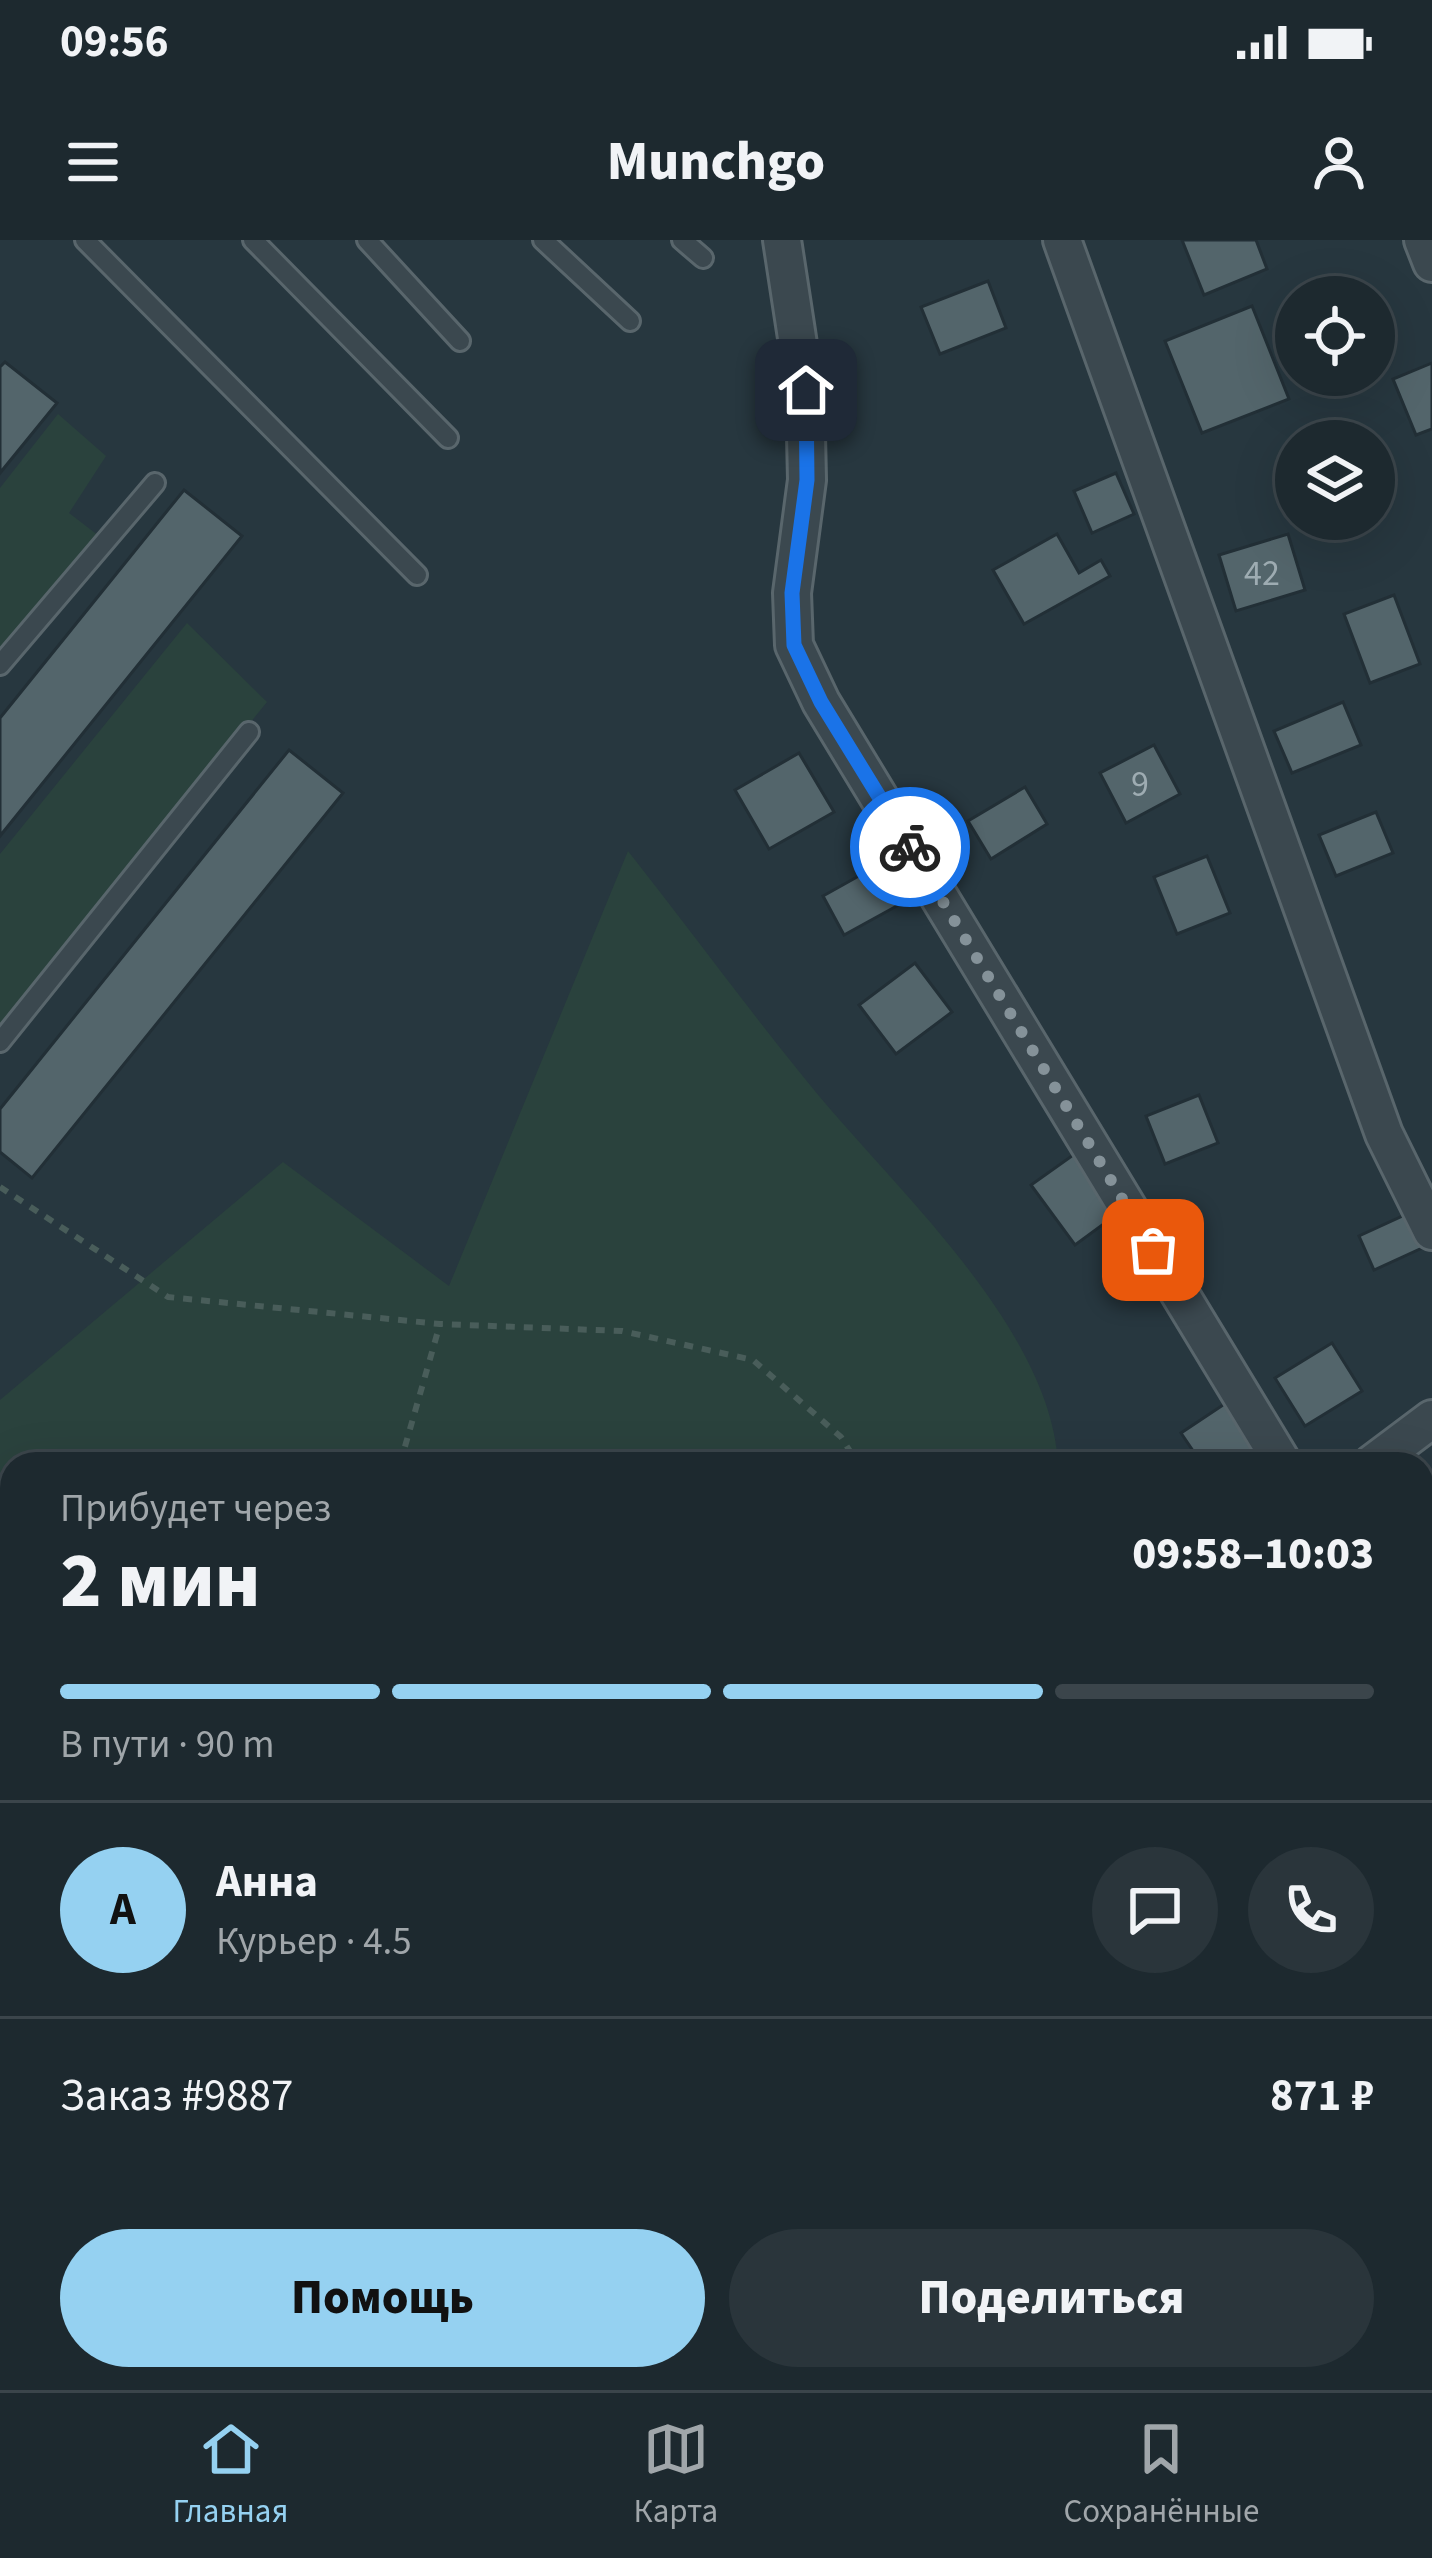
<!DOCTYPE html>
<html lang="ru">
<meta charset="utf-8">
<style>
:root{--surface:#1d292f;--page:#2a353b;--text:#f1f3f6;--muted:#a0a6aa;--line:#3b454b;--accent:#95d1f1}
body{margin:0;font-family:"Source Sans 3",sans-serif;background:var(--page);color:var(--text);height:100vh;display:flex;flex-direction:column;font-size:45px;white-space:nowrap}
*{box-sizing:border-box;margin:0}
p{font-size:39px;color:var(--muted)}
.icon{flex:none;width:66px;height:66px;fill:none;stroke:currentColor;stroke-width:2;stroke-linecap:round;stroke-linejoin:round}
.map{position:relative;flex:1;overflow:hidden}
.sheet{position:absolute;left:0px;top:1212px;width:1434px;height:939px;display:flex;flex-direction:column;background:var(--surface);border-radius:36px 36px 0 0;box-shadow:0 12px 48px #0002,0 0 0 3px var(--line)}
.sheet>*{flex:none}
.fabs{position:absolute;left:1275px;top:36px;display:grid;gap:24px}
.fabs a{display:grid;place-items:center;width:120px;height:120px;border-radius:50%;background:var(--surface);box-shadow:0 12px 48px #0002,0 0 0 3px var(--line);font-size:60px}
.pin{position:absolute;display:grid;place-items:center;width:102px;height:102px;color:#fff;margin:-51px;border-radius:24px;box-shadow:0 6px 18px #0006}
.courier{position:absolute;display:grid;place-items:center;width:120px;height:120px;margin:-60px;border:9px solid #1a73e8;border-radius:50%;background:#fff;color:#222;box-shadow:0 3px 15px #0007}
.overview em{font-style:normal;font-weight:800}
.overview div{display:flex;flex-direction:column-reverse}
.overview{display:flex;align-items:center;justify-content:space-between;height:204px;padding:0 60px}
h1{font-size:78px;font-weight:800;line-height:90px}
.bar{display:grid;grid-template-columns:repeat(4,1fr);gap:18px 12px;align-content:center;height:144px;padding:0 60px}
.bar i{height:15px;border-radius:9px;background:var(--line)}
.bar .on{background:var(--accent)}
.bar p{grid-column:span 4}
.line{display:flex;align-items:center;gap:30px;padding:0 60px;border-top:3px solid var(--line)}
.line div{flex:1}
.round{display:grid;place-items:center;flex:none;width:126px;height:126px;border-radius:63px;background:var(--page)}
.button{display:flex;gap:24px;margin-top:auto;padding:24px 60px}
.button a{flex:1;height:138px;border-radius:72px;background:var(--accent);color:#111;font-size:48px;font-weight:800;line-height:138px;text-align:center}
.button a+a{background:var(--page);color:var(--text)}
.status{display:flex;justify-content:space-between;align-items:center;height:84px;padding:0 60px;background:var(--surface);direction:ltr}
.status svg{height:33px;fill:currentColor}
header{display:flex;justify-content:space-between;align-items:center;height:156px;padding:0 60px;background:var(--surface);font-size:54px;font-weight:800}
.tabs{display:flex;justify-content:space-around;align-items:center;height:168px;border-top:3px solid var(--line);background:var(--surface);font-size:33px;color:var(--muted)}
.tabs a{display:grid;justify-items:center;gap:6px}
.tabs .on{color:var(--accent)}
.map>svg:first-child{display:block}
.green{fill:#2a423d}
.building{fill:#53656b;stroke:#222f36;stroke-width:3}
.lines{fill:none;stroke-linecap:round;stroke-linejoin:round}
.lane-casing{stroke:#59666c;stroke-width:24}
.street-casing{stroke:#59666c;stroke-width:42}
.path{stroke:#495d5a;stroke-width:6;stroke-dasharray:9 9;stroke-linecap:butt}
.lane{stroke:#3b484f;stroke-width:18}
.street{stroke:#3b484f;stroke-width:36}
.done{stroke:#859299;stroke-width:12;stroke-dasharray:0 21.6}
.route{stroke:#1a73e8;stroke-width:15}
.labels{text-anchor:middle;stroke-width:12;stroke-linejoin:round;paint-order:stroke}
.number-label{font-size:36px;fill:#9eacb2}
</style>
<div class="status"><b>09:56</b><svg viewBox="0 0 49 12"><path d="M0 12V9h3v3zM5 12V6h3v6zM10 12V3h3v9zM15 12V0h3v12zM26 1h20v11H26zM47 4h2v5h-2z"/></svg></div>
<header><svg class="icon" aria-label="menu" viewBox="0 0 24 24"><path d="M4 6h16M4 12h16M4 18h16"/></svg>Munchgo<svg class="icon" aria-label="person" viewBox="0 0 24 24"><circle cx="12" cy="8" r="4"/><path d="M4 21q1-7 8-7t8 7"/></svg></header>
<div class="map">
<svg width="1432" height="2150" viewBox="0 0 1432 2150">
<rect width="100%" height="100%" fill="#27373f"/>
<g class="green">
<polygon points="58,174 106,216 69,273 99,296 0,417 0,248"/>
<polygon points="187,383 267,462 0,791 0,614"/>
<path d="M628,611c64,81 125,165 191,245 82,98 232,235 239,368h-1046v915h1410v-591l10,-2v604h-1432v-990l283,-238 166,124z"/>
</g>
<g class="building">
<polygon points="1182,0 1256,0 1267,29 1204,55"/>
<polygon points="988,41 1006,88 940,114 921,67"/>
<polygon points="1252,66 1289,159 1202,193 1165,101"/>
<polygon points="5,122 57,163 0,233 0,127"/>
<polygon points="1432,123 1432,189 1416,195 1393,139"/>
<polygon points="1116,233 1134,274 1092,293 1074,251"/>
<polygon points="184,250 242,296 0,596 0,478"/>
<polygon points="1057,294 1079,333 1101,320 1110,336 1024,384 993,330"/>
<polygon points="1288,294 1305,350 1236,371 1219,315"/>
<polygon points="1394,355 1420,424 1370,443 1344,374"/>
<polygon points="1343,462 1361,505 1292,533 1274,491"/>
<polygon points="1154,505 1180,554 1126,583 1100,533"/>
<polygon points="289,510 343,553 32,938 0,912 0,869"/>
<polygon points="799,513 834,572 769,609 735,550"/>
<polygon points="1025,547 1047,584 991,619 968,581"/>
<polygon points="1376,572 1393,613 1336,636 1319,595"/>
<polygon points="1207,616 1230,673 1177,694 1154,637"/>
<polygon points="882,623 904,662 844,695 823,656"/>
<polygon points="915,723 952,772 896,814 859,765"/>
<polygon points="1199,855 1218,903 1165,924 1146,876"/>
<polygon points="1076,913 1120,972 1075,1005 1031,945"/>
<polygon points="1407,974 1422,1008 1374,1030 1359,996"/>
<polygon points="1332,1103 1362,1151 1305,1186 1275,1138"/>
<polygon points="1229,1161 1262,1210 1241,1224 1202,1224 1181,1193"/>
<polygon points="1422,1282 1432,1283 1432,1356 1422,1354"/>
</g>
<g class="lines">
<g class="lane-casing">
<g id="lane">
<polyline points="85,0 417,335"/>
<polyline points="253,0 448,198"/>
<polyline points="367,0 460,101"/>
<polyline points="543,0 630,81"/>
<polyline points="682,0 703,18"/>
<polyline points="0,425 155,243"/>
<polyline points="0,802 249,492"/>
</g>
</g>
<g class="street-casing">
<g id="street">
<polyline points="782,0 805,150 807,240 792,353 794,405 821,462 1283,1224"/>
<polyline points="1062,0 1384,894 1432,991"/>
<polyline points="1423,0 1432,23"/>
<polyline points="1372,1224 1432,1179"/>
</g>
</g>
<g class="path">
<polyline points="0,947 168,1057 440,1084 622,1091 753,1120 841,1197 858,1224"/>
<polyline points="400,1224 440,1084"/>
<polyline points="74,2150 80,2139"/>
<polyline points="723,2150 725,2139"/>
</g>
<use href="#lane" class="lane"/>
<use href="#street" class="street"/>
</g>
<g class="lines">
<polyline class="done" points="910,607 1153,1010"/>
<polyline class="route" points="806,150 807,240 792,353 794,405 821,462 910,607"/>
</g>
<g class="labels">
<g class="number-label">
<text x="1262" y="345">42</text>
<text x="1140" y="556">9</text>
</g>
</g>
</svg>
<div class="fabs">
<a><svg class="icon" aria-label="locate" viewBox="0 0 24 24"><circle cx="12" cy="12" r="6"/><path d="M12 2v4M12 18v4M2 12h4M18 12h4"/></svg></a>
<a><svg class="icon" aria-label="layers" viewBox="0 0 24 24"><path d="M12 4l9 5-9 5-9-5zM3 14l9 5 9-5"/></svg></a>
</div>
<div class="pin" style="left:1153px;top:1010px;background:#ea580c"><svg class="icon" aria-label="bag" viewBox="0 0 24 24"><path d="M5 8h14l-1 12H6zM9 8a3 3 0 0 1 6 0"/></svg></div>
<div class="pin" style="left:806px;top:150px;background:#1f2937"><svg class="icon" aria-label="home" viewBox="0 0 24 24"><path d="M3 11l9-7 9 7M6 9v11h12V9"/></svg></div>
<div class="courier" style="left:910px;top:607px"><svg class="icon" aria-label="bike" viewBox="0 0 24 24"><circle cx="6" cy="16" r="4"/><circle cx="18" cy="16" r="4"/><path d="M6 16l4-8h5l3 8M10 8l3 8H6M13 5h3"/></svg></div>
<section class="sheet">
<div class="overview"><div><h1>2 мин</h1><p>Прибудет через</p></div><em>09:58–10:03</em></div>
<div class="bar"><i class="on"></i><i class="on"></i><i class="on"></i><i></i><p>В пути · 90 m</p></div>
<div class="line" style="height:216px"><b class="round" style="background:var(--accent);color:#111">А</b><div><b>Анна</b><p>Курьер · 4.5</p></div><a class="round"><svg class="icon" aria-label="chat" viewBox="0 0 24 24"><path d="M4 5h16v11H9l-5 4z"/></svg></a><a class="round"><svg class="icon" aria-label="phone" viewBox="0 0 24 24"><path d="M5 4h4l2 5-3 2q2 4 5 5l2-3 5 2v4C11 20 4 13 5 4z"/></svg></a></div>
<div class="line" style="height:156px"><div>Заказ #9887</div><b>871 ₽</b></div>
<div class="button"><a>Помощь</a><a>Поделиться</a></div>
</section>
</div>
<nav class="tabs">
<a class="on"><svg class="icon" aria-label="home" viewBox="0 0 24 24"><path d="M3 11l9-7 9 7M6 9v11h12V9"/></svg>Главная</a>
<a><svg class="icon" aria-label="map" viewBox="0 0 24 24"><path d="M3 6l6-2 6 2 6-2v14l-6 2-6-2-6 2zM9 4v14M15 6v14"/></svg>Карта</a>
<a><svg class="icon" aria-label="saved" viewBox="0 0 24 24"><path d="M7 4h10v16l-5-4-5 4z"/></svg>Сохранённые</a>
</nav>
